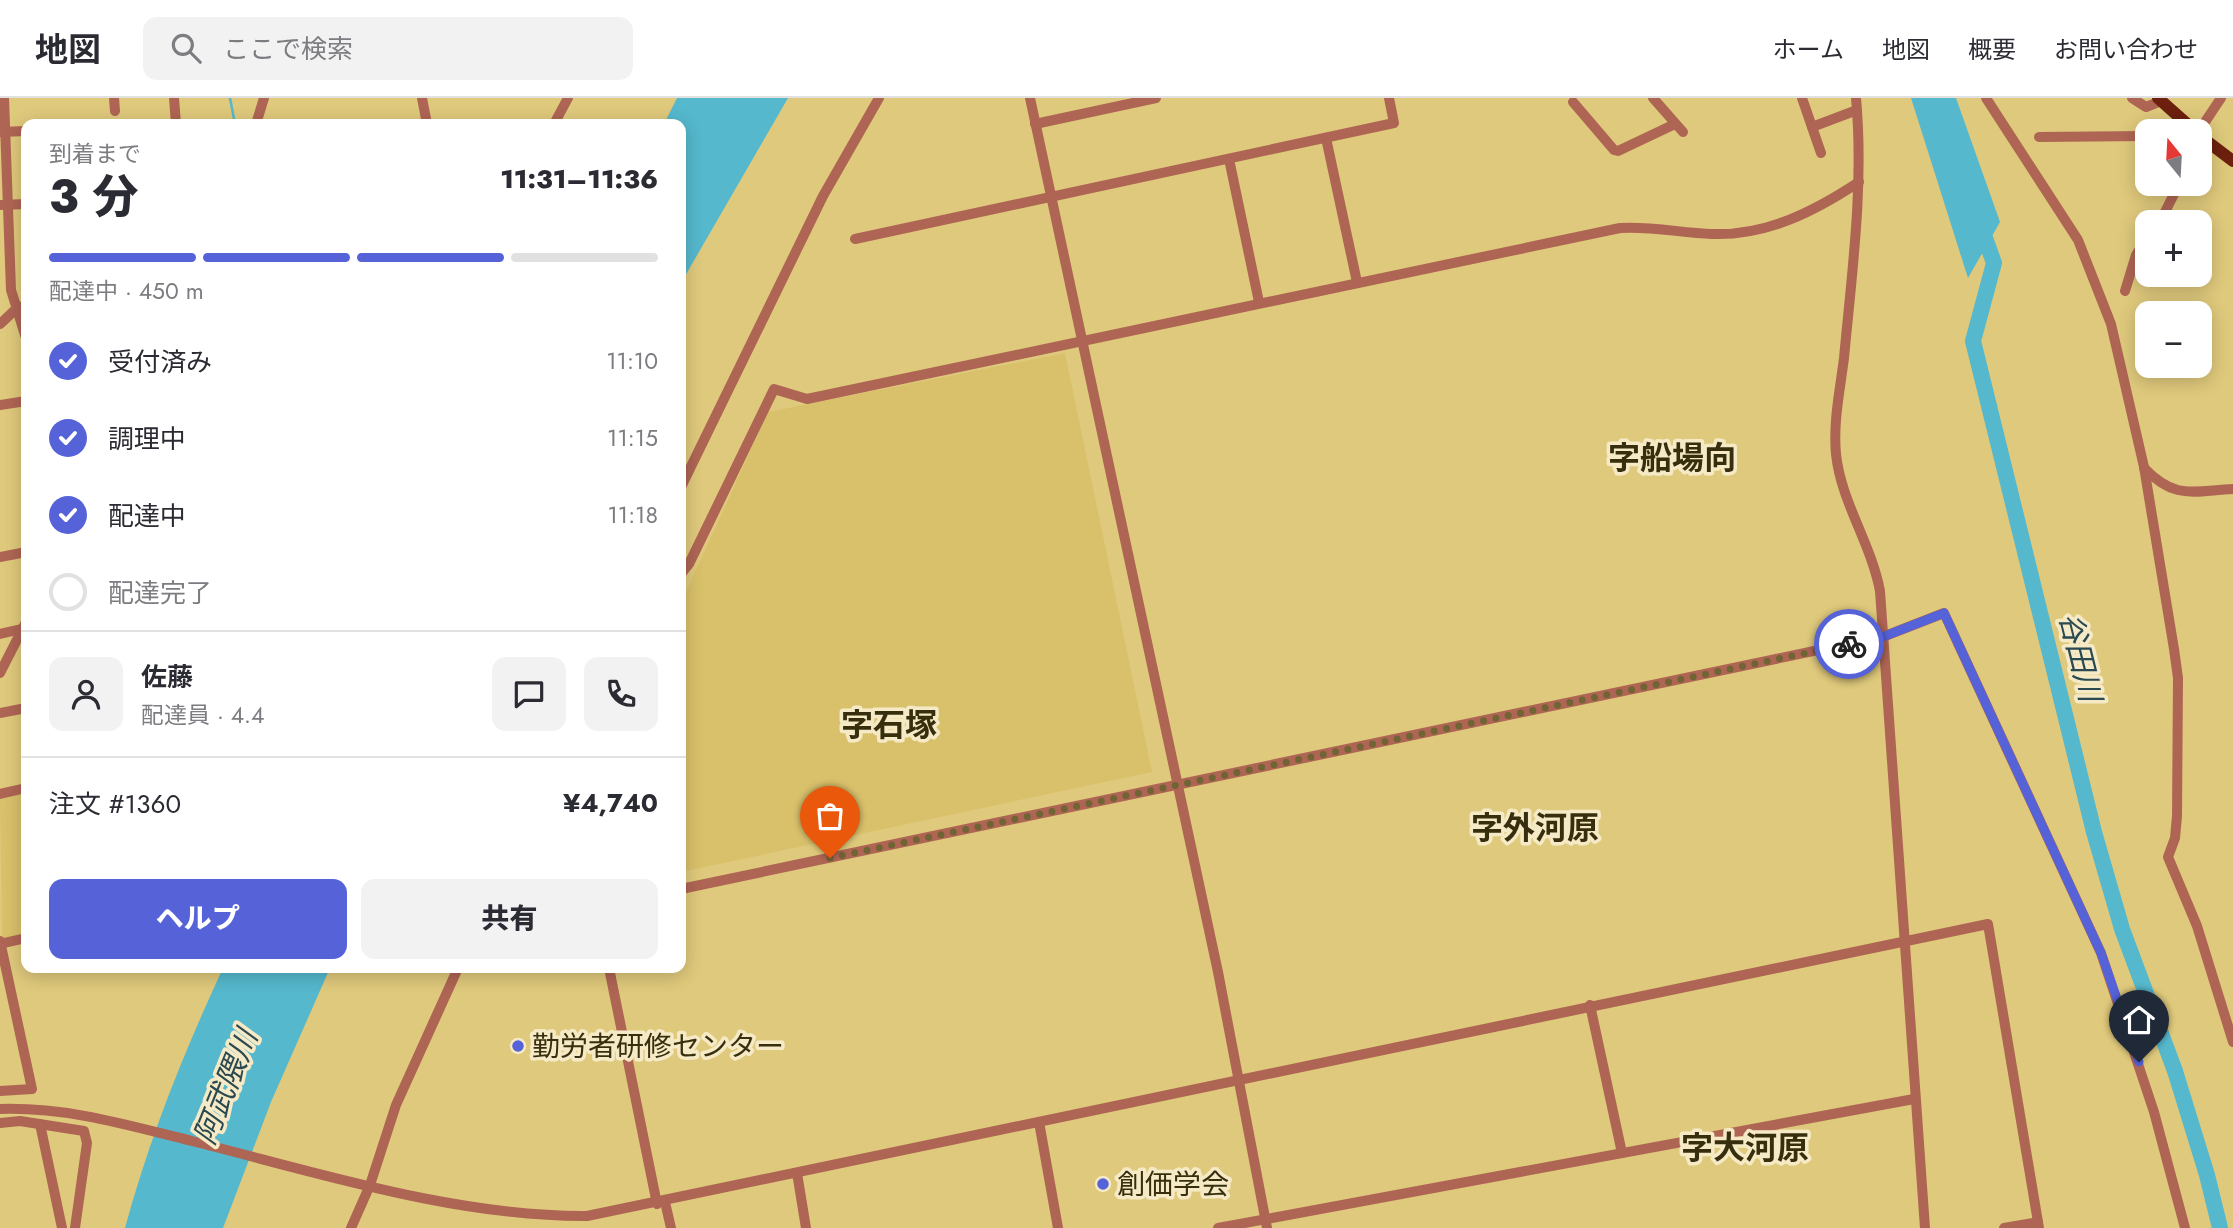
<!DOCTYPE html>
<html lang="ja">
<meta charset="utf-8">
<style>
:root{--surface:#fff;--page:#f2f2f3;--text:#2b2b33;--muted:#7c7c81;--line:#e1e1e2;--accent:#5562d8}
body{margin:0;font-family:Jost,"Noto Sans JP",sans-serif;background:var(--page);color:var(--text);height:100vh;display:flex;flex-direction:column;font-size:26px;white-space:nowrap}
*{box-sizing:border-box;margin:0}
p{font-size:23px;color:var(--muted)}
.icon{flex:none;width:38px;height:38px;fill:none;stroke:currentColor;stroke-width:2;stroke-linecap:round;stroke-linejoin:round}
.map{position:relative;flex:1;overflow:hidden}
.side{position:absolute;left:21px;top:21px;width:665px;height:854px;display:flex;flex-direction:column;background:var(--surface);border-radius:14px;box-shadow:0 4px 18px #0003}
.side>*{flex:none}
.needle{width:46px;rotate:342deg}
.fabs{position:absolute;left:2135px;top:21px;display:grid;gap:14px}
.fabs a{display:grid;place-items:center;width:77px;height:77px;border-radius:14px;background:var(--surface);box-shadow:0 4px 18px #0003;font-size:35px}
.pin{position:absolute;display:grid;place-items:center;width:60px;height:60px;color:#fff;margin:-72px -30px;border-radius:50% 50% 50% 0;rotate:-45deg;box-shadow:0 0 7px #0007}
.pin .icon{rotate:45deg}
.courier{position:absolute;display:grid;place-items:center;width:70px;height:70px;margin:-35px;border:5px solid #5562d8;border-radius:50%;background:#fff;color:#222;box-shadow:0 2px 9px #0007}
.head em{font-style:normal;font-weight:800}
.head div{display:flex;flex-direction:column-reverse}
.head{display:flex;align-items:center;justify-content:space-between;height:119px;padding:0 28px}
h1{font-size:46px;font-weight:800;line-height:52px}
.bar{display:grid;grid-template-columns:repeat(4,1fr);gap:10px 7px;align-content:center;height:84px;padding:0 28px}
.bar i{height:9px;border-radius:5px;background:var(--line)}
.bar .selected{background:var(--accent)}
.bar p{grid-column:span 4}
.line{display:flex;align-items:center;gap:18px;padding:0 28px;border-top:2px solid var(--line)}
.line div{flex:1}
.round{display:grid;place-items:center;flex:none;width:74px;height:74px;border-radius:14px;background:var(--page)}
ol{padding:0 28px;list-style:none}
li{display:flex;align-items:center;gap:21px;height:77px}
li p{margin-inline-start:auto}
li .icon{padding:7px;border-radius:50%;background:var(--accent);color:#fff;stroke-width:4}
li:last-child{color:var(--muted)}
li i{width:38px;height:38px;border:4px solid var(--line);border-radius:50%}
.cta{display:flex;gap:14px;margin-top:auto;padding:14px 28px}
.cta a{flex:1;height:80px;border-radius:14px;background:var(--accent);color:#fff;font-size:28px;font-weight:800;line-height:80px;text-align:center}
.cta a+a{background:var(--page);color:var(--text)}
header{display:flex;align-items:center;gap:42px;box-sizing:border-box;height:98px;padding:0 35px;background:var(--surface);border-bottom:2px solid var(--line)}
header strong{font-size:33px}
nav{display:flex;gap:38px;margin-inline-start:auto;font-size:24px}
.search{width:490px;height:63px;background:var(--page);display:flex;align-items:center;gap:18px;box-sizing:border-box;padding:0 24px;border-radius:14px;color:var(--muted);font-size:26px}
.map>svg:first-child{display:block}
.built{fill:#d9c16b}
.water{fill:#55b8cd}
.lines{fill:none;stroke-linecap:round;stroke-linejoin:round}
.stream{stroke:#55b8cd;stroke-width:2.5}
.river{stroke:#55b8cd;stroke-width:16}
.minor{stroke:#af6554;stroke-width:10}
.major{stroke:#6d200e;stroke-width:12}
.done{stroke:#716434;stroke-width:7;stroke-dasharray:0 12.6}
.route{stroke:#5562d8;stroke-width:9}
.poi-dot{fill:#5562d8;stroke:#f5eac5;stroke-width:2.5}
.labels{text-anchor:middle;stroke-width:7;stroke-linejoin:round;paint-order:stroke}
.poi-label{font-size:28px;fill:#362e0d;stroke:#f5eac5;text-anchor:start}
.water-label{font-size:30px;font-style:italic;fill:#2a4950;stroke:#f5eac5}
.quarter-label{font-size:32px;font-weight:bold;fill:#362e0d;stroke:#f5eac5}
</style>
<header>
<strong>地図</strong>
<div class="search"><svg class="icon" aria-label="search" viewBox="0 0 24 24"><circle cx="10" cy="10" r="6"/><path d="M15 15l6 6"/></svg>ここで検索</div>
<nav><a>ホーム</a><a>地図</a><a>概要</a><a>お問い合わせ</a></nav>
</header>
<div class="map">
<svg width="2233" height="1130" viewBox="0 0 2233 1130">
<rect width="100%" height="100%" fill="#dfc97c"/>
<g class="built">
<polygon points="1065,255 1152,674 681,774 681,505 768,314"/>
<polygon points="26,693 26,836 2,841 0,699"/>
</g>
<g class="water">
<polygon points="677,0 788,0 681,185 681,26 664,26"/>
<polygon points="1911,0 1956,0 2000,124 1968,180"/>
<path d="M223,870h107l-59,134 -48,126h-98c24,-89 59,-176 98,-260z"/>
</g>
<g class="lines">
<polyline class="stream" points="230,0 235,26"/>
<polyline class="river" points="1980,126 1994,165 1973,243 2094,734 2122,831 2175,973 2207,1077 2220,1130"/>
<g class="minor">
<polyline points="4,0 11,192 26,240"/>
<polyline points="114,0 115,13"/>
<polyline points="174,0 176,26"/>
<polyline points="422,0 427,26"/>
<polyline points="1030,0 1218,874 1267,1130"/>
<polyline points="1653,0 1683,34"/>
<polyline points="1802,0 1821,55"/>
<path d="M1856,0c8,87 -4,174 -12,260 -4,32 -11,64 -8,96 5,48 35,89 44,137l45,637"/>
<polyline points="1986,0 2078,142 2111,226 2144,369 2174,551 2178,580 2177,718 2175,740 2168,759 2197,828 2233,944"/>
<polyline points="2132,0 2146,9 2161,3"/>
<polyline points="1573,4 1614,52 1618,53 1675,26"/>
<polyline points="256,26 264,0"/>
<polyline points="554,26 568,0"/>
<polyline points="1035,26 1156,0"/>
<polyline points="1812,29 1857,12"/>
<polyline points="2199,33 2221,0"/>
<polyline points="1,34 26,33"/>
<polyline points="2039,39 2147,38"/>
<polyline points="1326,40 1357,184"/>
<polyline points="1229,61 1259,204"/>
<polyline points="0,107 26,106"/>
<polyline points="2160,124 2179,86"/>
<polyline points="855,141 1394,25 1389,0"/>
<polyline points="2125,193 2136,157 2147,139"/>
<polyline points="0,226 17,210 26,207"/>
<polyline points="0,307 26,303"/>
<path d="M2144,370c31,32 48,23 89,21"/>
<polyline points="681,389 823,98 879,0"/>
<polyline points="0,459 26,454"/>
<path d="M681,476l8,-10 85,-175 33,10 813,-171c32,-2 61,5 92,6 55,2 103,-23 147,-52"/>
<polyline points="0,536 26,530"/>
<polyline points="0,575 26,524"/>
<polyline points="0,615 26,610"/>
<polyline points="0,696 26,690"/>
<polyline points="681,791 1885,538 1944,515 2101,855 2154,1014 2185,1130"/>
<polyline points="0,843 32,991 0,993"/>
<polyline points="0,846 26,840"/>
<polyline points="609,870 657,1106"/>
<polyline points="1590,907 1622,1055"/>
<path d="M0,1011c68,-2 127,16 192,32 127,32 265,76 395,75l1401,-292 51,304"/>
<polyline points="1039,1024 1058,1130"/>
<polyline points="0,1025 20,1023 84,1033 87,1045 75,1130"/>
<polyline points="40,1026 62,1130"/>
<polyline points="797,1075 806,1130"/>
<polyline points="665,1104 671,1130"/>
<polyline points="351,1130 370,1087 396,1007 458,870"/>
<polyline points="1218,1130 1914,1001"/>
<polyline points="2004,1130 2038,1124"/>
</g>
<g class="major">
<polyline points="2158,0 2195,33"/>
<polyline points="2200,38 2233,63"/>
</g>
</g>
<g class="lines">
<polyline class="done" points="830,760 1849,546"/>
<polyline class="route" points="1849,546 1885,538 1944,515 2101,855 2139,964"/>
</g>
<g class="poi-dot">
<circle cx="518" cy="948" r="7"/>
<circle cx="1103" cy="1086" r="7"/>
</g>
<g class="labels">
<g class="poi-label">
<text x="532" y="958">勤労者研修センター</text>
<text x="1117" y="1096">創価学会</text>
</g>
<g class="water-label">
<text transform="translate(2080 559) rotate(76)" y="10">谷田川</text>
<text transform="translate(226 989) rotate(-68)" y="10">阿武隈川</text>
</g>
<g class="quarter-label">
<text x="1672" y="371">字船場向</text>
<text x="889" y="638">字石塚</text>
<text x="1535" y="741">字外河原</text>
<text x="1745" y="1061">字大河原</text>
</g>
</g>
</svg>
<div class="fabs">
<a><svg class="needle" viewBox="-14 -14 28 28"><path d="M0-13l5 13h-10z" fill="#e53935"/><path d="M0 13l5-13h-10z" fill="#7c7c81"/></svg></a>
<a>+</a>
<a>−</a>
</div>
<div class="pin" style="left:830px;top:760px;background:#ea580c"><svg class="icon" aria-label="bag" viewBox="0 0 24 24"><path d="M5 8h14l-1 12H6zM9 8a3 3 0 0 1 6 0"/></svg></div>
<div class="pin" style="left:2139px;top:964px;background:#1f2937"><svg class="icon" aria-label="home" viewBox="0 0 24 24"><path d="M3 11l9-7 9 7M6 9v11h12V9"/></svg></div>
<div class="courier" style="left:1849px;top:546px"><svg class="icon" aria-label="bike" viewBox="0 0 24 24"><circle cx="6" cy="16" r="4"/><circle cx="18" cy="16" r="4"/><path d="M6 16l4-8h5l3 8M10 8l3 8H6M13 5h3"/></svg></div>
<section class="side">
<div class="head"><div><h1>3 分</h1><p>到着まで</p></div><em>11:31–11:36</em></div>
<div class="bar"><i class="selected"></i><i class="selected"></i><i class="selected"></i><i></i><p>配達中 · 450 m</p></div>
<ol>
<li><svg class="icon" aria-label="check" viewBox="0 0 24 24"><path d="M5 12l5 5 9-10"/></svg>受付済み<p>11:10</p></li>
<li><svg class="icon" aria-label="check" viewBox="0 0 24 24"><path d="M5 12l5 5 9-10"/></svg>調理中<p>11:15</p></li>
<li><svg class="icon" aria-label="check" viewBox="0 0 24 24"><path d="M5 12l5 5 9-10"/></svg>配達中<p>11:18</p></li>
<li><i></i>配達完了</li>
</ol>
<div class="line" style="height:126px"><a class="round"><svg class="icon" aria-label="person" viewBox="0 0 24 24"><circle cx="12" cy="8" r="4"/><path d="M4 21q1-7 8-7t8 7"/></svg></a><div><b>佐藤</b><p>配達員 · 4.4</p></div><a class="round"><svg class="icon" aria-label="chat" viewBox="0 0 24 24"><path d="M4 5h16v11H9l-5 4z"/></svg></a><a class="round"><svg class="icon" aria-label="phone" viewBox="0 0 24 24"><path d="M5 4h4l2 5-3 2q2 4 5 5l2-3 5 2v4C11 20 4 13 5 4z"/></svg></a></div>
<div class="line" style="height:91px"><div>注文 #1360</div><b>¥4,740</b></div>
<div class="cta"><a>ヘルプ</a><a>共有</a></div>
</section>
</div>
